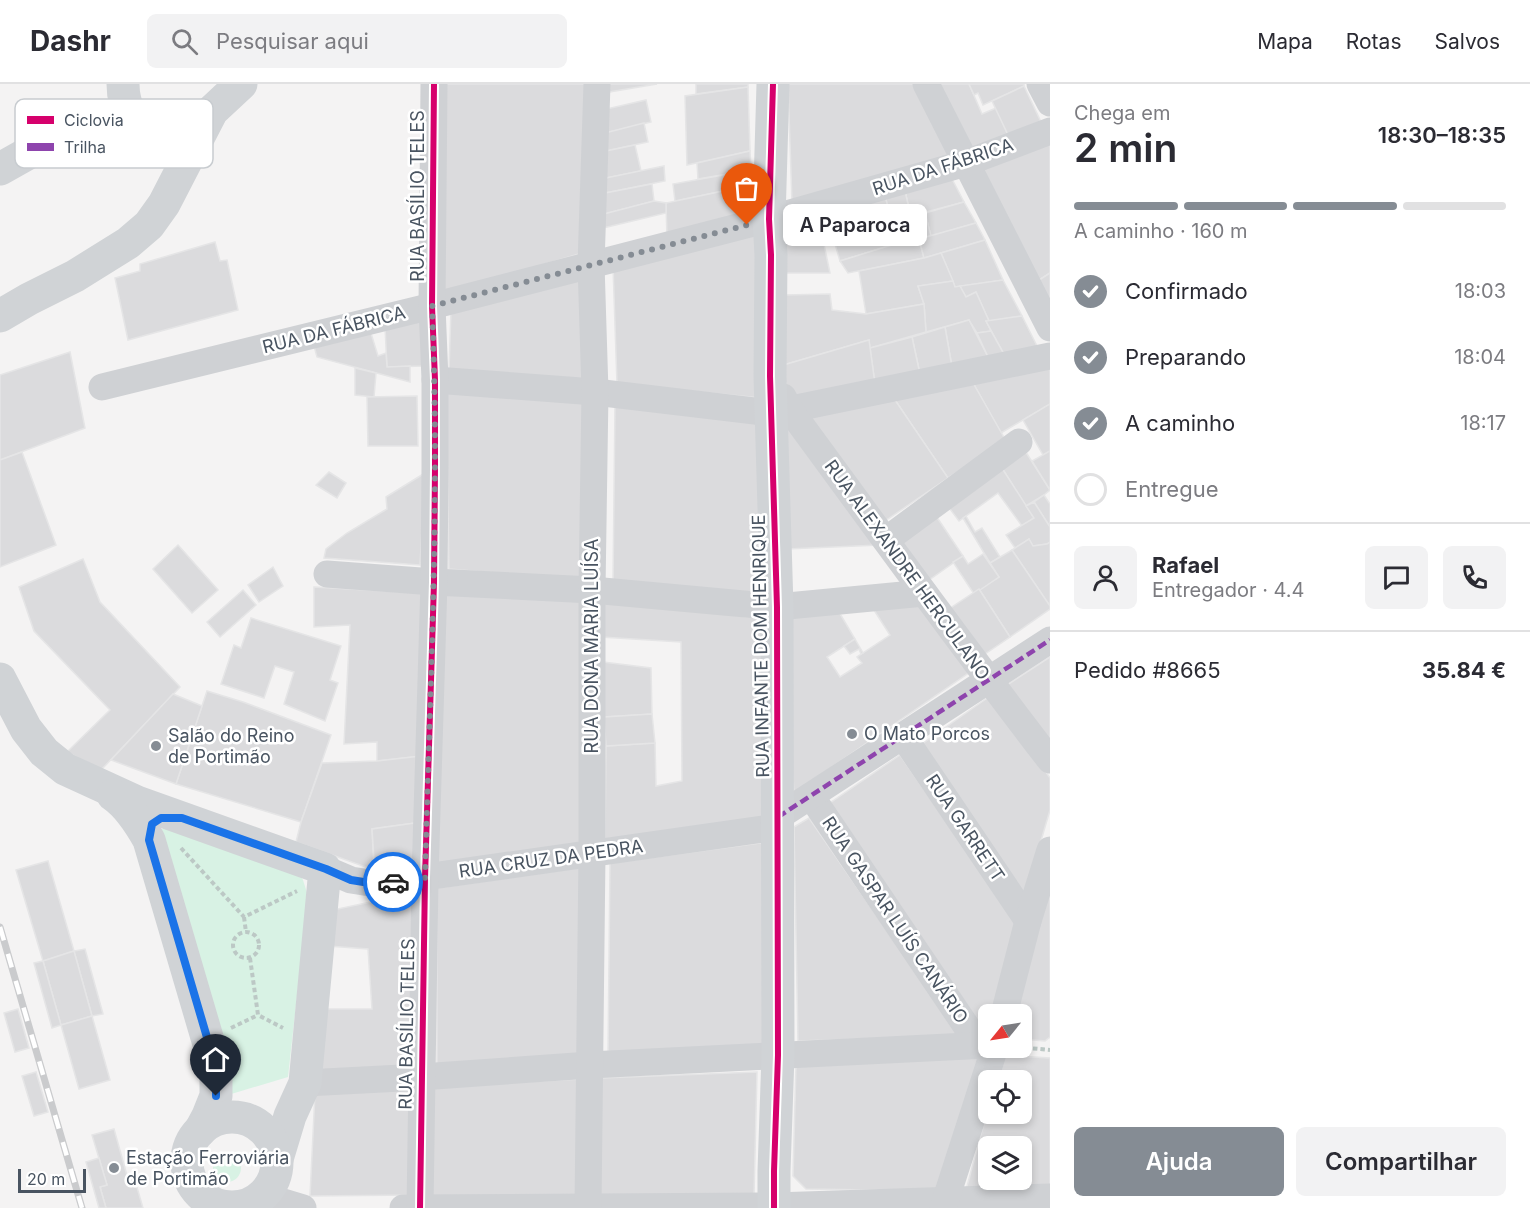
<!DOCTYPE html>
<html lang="pt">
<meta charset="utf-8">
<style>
:root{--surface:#fff;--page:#f2f2f3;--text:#2b2b33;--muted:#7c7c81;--line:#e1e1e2;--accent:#858c94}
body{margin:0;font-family:Inter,sans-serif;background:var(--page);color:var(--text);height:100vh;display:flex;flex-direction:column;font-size:22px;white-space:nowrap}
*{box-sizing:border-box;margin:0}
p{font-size:20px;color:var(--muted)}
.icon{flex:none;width:33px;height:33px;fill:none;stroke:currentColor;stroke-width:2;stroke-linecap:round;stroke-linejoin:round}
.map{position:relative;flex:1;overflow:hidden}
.panel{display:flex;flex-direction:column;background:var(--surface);width:480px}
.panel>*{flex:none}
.needle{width:39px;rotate:240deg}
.buttons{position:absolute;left:978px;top:920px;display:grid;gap:12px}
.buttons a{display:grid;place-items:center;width:54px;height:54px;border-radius:9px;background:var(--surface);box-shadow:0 3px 9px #0003;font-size:30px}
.scale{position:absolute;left:18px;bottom:15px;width:68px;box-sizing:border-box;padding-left:6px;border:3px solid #495461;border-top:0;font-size:16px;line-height:21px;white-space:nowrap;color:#495461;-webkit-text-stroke:4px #fff;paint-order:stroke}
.pin{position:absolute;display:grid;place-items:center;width:51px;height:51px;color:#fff;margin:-62px -26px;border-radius:50% 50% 50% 0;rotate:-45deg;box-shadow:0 0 6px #0007}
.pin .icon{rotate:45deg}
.courier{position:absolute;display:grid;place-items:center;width:60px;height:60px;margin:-30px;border:4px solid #1a73e8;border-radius:50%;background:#fff;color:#222;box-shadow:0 2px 8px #0007}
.bubble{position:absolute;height:42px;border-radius:9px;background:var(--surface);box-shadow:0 3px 9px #0003;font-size:20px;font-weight:600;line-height:42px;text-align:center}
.overview em{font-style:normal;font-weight:600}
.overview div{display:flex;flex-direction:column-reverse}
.overview{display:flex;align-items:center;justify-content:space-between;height:102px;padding:0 24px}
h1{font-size:39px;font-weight:600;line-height:45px}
.bar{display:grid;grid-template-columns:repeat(4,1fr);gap:9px 6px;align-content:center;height:72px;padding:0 24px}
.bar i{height:8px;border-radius:4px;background:var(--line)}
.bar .selected{background:var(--accent)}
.bar p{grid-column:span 4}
.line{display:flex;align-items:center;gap:15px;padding:0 24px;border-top:2px solid var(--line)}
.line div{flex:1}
.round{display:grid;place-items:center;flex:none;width:63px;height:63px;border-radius:9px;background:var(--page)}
ol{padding:0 24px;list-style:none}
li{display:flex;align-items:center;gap:18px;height:66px}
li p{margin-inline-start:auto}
li .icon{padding:6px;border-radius:50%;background:var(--accent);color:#fff;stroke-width:4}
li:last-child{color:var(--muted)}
li i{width:33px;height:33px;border:3px solid var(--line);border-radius:50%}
.button{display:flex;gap:12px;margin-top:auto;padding:12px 24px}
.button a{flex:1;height:69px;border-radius:9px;background:var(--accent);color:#fff;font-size:24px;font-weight:600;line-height:69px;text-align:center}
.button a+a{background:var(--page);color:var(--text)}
header{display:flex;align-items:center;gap:36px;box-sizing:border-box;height:84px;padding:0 30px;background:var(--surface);border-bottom:2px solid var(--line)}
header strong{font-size:28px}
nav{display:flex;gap:33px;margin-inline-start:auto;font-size:21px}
.search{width:420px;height:54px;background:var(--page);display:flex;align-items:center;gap:15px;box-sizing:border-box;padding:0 21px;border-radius:9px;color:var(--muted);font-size:22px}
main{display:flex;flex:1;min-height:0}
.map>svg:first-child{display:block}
.green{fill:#d8f2e4}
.building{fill:#dbdbdd;stroke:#e5e5e6;stroke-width:1.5;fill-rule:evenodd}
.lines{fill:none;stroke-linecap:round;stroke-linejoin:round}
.path{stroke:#bcc8c5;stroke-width:4;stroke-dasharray:4.5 3;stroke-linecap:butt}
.street{stroke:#cfd1d4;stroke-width:27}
.secondary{stroke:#d0d3d6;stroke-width:33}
.rail-casing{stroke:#cacbcd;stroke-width:7}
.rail{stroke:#fff;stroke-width:4.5;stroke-dasharray:14;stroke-linecap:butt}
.quiet{stroke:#8e44ad;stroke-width:4.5;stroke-dasharray:9 4.5;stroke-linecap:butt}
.cycleway-casing{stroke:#fff;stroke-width:10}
.cycleway{stroke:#d6006c;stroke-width:6}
.done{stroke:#858c94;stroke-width:6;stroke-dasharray:0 10.8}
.route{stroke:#1a73e8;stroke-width:8}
.poi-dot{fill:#858c94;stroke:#fff;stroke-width:2}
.labels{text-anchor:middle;stroke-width:5;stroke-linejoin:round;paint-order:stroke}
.street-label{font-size:18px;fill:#495461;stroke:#fff}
.poi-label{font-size:18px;fill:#495461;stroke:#fff;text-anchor:start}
.key{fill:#fff;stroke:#c8ccd0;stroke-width:1.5}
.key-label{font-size:16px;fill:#495461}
</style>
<header>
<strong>Dashr</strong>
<div class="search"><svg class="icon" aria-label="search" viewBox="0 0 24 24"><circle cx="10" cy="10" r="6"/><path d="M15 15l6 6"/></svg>Pesquisar aqui</div>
<nav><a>Mapa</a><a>Rotas</a><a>Salvos</a></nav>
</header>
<main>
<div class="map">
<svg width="1050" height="1124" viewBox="0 0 1050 1124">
<rect width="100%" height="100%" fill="#f4f3f3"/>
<g class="green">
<polygon points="168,742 296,784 303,796 308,812 288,993 228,1011 157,748"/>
<circle cx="227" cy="1084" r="14"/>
</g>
<g class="building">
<polygon points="441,0 587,0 582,169 436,213"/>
<polygon points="603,0 657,0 603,9"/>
<polygon points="696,0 748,0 748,3 696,10"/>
<polygon points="788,0 917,0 951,73 792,119"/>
<polygon points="936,0 969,0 982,30 996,24 1009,53 969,71"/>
<polygon points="969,0 1024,0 1024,2 983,21 978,9 974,11"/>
<polygon points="1024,2 1041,38 1009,53 992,17"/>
<polygon points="748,3 750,67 687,81 685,12"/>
<polygon points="646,16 651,38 601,50 602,26"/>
<polygon points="644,39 648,58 601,68 601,50"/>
<polygon points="1050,54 1050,189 1036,198 979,85"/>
<polygon points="635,61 641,87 601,95 601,68"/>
<polygon points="750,67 751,86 698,95 697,79"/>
<polygon points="664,82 665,97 600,110 601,95"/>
<polygon points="751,86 752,101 675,117 673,100"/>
<polygon points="951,93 964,118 911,132 905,107"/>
<polygon points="652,100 654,117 600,131 600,110"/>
<polygon points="752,101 753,135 667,154 666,119"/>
<polygon points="905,107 915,151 895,155 885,111"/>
<polygon points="885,111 895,155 898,159 840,177 825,126"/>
<polygon points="654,117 666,119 666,129 599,145 600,131"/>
<polygon points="964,118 976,139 931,152 925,129"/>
<polygon points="825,126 830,143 821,146 830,189 785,189 778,140"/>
<polygon points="925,129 931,152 919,155 924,174 848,189 840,177 898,159 895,155 915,151 911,132"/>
<polygon points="976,139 985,156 924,174 919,155"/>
<polygon points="764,145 761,314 617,300 613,182"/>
<polygon points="985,156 1003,196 955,203 941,169"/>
<polygon points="215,158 220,177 227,176 238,226 128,256 115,194 140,187 140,180"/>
<polygon points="941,169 953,197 918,202 924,220 866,230 859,187 924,174"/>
<polygon points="1050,189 1050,226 1036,198"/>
<polygon points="588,193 587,295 449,287 451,225"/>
<polygon points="1003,196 1022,232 989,237 976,208 966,213 960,202"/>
<polygon points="953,197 955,203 960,202 966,213 976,208 989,237 986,237 991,247 977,249 969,236 926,248 924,220 918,202"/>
<polygon points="830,210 832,226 866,230 924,220 926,248 870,264 869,256 780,282 785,211"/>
<polygon points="424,231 424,282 387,283 385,243"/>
<polygon points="1022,232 1039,266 1005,272 986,237"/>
<polygon points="969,236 989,275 952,283 945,243"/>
<polygon points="945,243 952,283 920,290 912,253"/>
<polygon points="370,246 378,272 386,269 387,283 410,282 410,298 317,273 314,262"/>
<polygon points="991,247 1005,272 989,275 977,249"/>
<polygon points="912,253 920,290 875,300 870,264"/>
<polygon points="869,256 875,300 792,317 780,282"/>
<polygon points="70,268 85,344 0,376 0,291"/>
<polygon points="1050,280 1050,320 1001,349 972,297"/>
<polygon points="355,284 376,289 374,313 355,311"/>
<polygon points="972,297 1006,357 948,394 893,313"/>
<polygon points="446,303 594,313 589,497 449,485"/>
<polygon points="417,312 418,362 368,362 367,313"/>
<polygon points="893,313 948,394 879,441 801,334"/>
<polygon points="615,319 766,331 764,516 613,499"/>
<polygon points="1050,320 1050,367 1043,371 1023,336"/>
<polygon points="786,338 879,461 787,465"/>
<polygon points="1022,362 1050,406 1044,411 1026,422 1000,381"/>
<polygon points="1050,367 1050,406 1032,377"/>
<polygon points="22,368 56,461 0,483 0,376"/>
<polygon points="1000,381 1034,434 1022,442 998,409 959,437 944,417"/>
<polygon points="329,388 346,399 337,414 316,401"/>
<polygon points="425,389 420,481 324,474 326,465 347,449 387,425 386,413"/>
<polygon points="1044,411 1050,420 1050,443 1034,418"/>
<polygon points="1034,418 1050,443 1050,458 1047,460 1033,462 1029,455 1015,464 1006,451 1034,434 1026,422"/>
<polygon points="932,426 963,472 929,496 898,452"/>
<polygon points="966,432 975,448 982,444 1000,473 990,479 963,434"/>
<polygon points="1029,455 1033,462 1047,460 1050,458 1050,522 1012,466"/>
<polygon points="178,461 218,506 192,529 153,485"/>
<polygon points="1012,466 1050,522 1050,525 1010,553 979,505 999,493 990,479"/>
<polygon points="983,470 999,493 974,510 953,478 963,472 968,480"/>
<polygon points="83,475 100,518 180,603 101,686 67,668 110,626 34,547 19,503"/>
<polygon points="273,483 283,502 259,518 248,501"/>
<polygon points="314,503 421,509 421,672 377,677 377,658 344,660 350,541 314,543"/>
<polygon points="979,505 1010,553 982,572 949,525"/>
<polygon points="243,506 256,521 220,553 207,538"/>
<polygon points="437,510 580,516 584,761 431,783"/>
<polygon points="602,515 764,535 765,738 605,755 606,662 655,659 656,702 682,697 681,558 601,553"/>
<polygon points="923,520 970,588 794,709 782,531 839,528 855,555 827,573 840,593 862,579 857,573 890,551 874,526"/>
<polygon points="251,534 341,562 330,596 338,599 325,637 284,620 294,588 275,582 264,614 221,600 234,561 241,564"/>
<polygon points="855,555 863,569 861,570 859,565 850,570 844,562"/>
<polygon points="1050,573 1050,664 1007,601"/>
<polygon points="603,578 651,584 652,630 604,633"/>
<polygon points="207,607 243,618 331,651 301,738 176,700"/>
<polygon points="173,610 202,622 176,700 111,676"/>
<polygon points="993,610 1050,694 1050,726 1025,811 922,660"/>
<polygon points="652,630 655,659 606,662 604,633"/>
<polygon points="900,671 1016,839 994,930 988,930 988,952 830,719"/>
<polygon points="421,672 422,738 372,745 374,786 296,758 301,738 322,679 377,677"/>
<polygon points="809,734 960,952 798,957 794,743"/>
<polygon points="422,738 418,788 375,792 372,745"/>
<polygon points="768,758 764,961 608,972 610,779"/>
<polygon points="48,777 74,867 43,877 16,786"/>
<polygon points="584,783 584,976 437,983 437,804"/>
<polygon points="1050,796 1050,953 1045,957 1022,955 1022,930 1013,930"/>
<polygon points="418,808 414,983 318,990 327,925 372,925 368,865 328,862 328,827"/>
<polygon points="85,865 103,930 92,932 74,867"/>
<polygon points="74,867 92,932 61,941 43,877"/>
<polygon points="43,877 61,941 52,944 34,879"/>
<polygon points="18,925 29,964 15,968 4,929"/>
<polygon points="92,932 110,996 79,1005 61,941"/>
<polygon points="981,969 940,1107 806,1105 793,1092 796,982"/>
<path d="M1002,971l48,3v131l-84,1 22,-82v5h34v-33h-26zM988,1062h34v33h-34z"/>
<polygon points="36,988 48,1028 34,1032 22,992"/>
<polygon points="757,988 754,1111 599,1111 600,994"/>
<polygon points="582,995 584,1111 432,1112 434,1002"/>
<polygon points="417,1000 415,1111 310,1112 315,1009"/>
<polygon points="114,1045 128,1095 134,1093 143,1124 106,1124 100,1103 107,1101 92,1051"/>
<polygon points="99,1074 107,1101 100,1103 106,1124 99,1124 86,1078"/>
</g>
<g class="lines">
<g class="path">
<polyline points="181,764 244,833 297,807"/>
<polyline points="244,833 246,848"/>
<circle cx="246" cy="861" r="13"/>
<polyline points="250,874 258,931 283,944"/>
<polyline points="231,944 258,931"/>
<polyline points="1018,963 1050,966"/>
</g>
<g class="street">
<polyline points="926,0 1050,244"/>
<polyline points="1040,0 1050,19"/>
<polyline points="435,296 595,308 772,329 1050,272"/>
<polyline points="102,303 432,222 769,135 966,79 1050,47"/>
<path d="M783,313l7,13c86,117 171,235 260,350"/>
<polyline points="886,456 1019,358"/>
<polyline points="327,490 434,498 592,506 777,523 924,509"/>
<polyline points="903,652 1028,837"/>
<polyline points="811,712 979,961"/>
<polyline points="778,733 1050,556"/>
<polyline points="325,785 351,796 376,800 778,743"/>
<polyline points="1004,930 1028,837 1050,766"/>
<polyline points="305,999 421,993 590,981 988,961"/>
<polyline points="273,1115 303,1124"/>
<polyline points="403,1124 774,1122 1050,1113"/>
<polyline points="420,1124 425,794 434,498 435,384 435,296 432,222 434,0"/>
<polyline points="588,1124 592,769 592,506 595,308 591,180 597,0"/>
<polyline points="943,1124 995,963"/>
</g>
<g class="secondary">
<path d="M123,0c0,52 55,72 87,30"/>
<polyline points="773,0 769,135 771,171 770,292 777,523 778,971 774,1087 774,1124"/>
<polyline points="64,49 96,42 142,44 151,55"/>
<polyline points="0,85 64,49 80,36"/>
<polyline points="0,232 29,215 75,192 128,159 149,141 164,120 212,27 241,0"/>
<polyline points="0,595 26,645 44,668 65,685 137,718 325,785 305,999 290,1032 277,1075"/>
<path d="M113,711c16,11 27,29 36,45l67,228v28l-8,20 -8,15"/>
<circle cx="232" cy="1078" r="45"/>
</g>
<g class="rail-casing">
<polyline id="rail" points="0,843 82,1124"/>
</g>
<use href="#rail" class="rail"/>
<polyline class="quiet" points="778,733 1050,556"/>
<g class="cycleway-casing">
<g id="cycleway">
<polyline points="773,0 769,135 771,171 770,292 777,523 778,971 774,1087 774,1124"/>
<polyline points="420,1124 425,794 434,498 435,384 435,296 432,222 434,0"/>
</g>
</g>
<use href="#cycleway" class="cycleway"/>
</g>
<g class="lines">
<path class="done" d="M393,798l32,-4c5,-191 15,-382 7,-572l315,-81"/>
<polyline class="route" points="216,1012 216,984 149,756 152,740 161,734 182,734 326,785 351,796 376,800 393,798"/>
</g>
<g class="poi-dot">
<circle cx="852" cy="650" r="6"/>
<circle cx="156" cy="662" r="6"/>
<circle cx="114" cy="1084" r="6"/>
</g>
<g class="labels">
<g class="street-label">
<text transform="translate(943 83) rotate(-18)" y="6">RUA DA FÁBRICA</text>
<text transform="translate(418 112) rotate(-90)" y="6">RUA BASÍLIO TELES</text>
<text transform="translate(334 246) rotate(-14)" y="6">RUA DA FÁBRICA</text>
<text transform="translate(907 486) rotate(54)" y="6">RUA ALEXANDRE HERCULANO</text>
<text transform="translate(592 562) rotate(-90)" y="6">RUA DONA MARIA LUÍSA</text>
<text transform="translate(761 562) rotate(-91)" y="6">RUA INFANTE DOM HENRIQUE</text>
<text transform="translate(965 744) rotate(56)" y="6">RUA GARRETT</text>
<text transform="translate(551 775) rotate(-8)" y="6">RUA CRUZ DA PEDRA</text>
<text transform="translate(895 836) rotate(56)" y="6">RUA GASPAR LUÍS CANÁRIO</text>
<text transform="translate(407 940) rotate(-89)" y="6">RUA BASÍLIO TELES</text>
</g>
<g class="poi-label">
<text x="864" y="656">O Mato Porcos</text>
<text x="168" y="658">Salão do Reino<tspan x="168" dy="21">de Portimão</tspan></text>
<text x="126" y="1080">Estação Ferroviária<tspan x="126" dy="21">de Portimão</tspan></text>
</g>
</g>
<rect x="15" y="15" width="198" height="69" rx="9" class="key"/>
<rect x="27" y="32" width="27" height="8" fill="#d6006c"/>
<rect x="27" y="59" width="27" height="8" fill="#8e44ad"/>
<g class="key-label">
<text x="64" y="42">Ciclovia</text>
<text x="64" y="69">Trilha</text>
</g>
</svg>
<div class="buttons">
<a><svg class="needle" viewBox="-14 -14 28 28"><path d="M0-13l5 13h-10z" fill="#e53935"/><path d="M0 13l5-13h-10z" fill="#7c7c81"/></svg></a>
<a><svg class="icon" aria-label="locate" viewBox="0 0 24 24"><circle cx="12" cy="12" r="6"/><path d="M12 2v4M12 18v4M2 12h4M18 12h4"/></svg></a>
<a><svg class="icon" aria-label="layers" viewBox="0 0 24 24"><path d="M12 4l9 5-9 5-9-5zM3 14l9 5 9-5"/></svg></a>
</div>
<div class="scale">20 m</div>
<div class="pin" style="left:747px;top:141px;background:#ea580c"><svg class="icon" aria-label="bag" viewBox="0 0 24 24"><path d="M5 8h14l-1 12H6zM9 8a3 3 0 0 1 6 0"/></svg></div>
<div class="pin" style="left:216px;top:1012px;background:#1f2937"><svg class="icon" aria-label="home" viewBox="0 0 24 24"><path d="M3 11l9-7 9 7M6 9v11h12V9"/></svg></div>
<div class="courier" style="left:393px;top:798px"><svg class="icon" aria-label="car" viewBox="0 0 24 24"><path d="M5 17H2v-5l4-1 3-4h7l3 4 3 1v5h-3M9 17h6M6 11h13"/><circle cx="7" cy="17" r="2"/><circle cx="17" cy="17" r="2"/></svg></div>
<div class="bubble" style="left:783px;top:120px;width:144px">A Paparoca</div>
</div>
<section class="panel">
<div class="overview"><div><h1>2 min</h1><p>Chega em</p></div><em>18:30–18:35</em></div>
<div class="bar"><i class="selected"></i><i class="selected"></i><i class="selected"></i><i></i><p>A caminho · 160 m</p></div>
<ol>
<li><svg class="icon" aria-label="check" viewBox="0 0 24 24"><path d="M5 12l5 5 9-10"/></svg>Confirmado<p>18:03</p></li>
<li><svg class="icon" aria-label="check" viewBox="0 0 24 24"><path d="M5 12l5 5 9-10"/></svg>Preparando<p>18:04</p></li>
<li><svg class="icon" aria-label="check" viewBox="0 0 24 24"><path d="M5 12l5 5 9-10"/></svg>A caminho<p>18:17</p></li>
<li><i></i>Entregue</li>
</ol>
<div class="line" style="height:108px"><a class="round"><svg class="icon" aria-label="person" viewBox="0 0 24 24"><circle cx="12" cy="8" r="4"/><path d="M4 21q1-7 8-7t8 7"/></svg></a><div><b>Rafael</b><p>Entregador · 4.4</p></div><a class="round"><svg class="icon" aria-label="chat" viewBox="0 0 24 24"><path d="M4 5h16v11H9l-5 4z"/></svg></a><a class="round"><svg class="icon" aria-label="phone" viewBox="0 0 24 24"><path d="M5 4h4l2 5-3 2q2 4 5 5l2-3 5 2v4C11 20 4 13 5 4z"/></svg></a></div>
<div class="line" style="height:78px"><div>Pedido #8665</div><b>35.84 €</b></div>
<div class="button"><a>Ajuda</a><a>Compartilhar</a></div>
</section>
</main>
